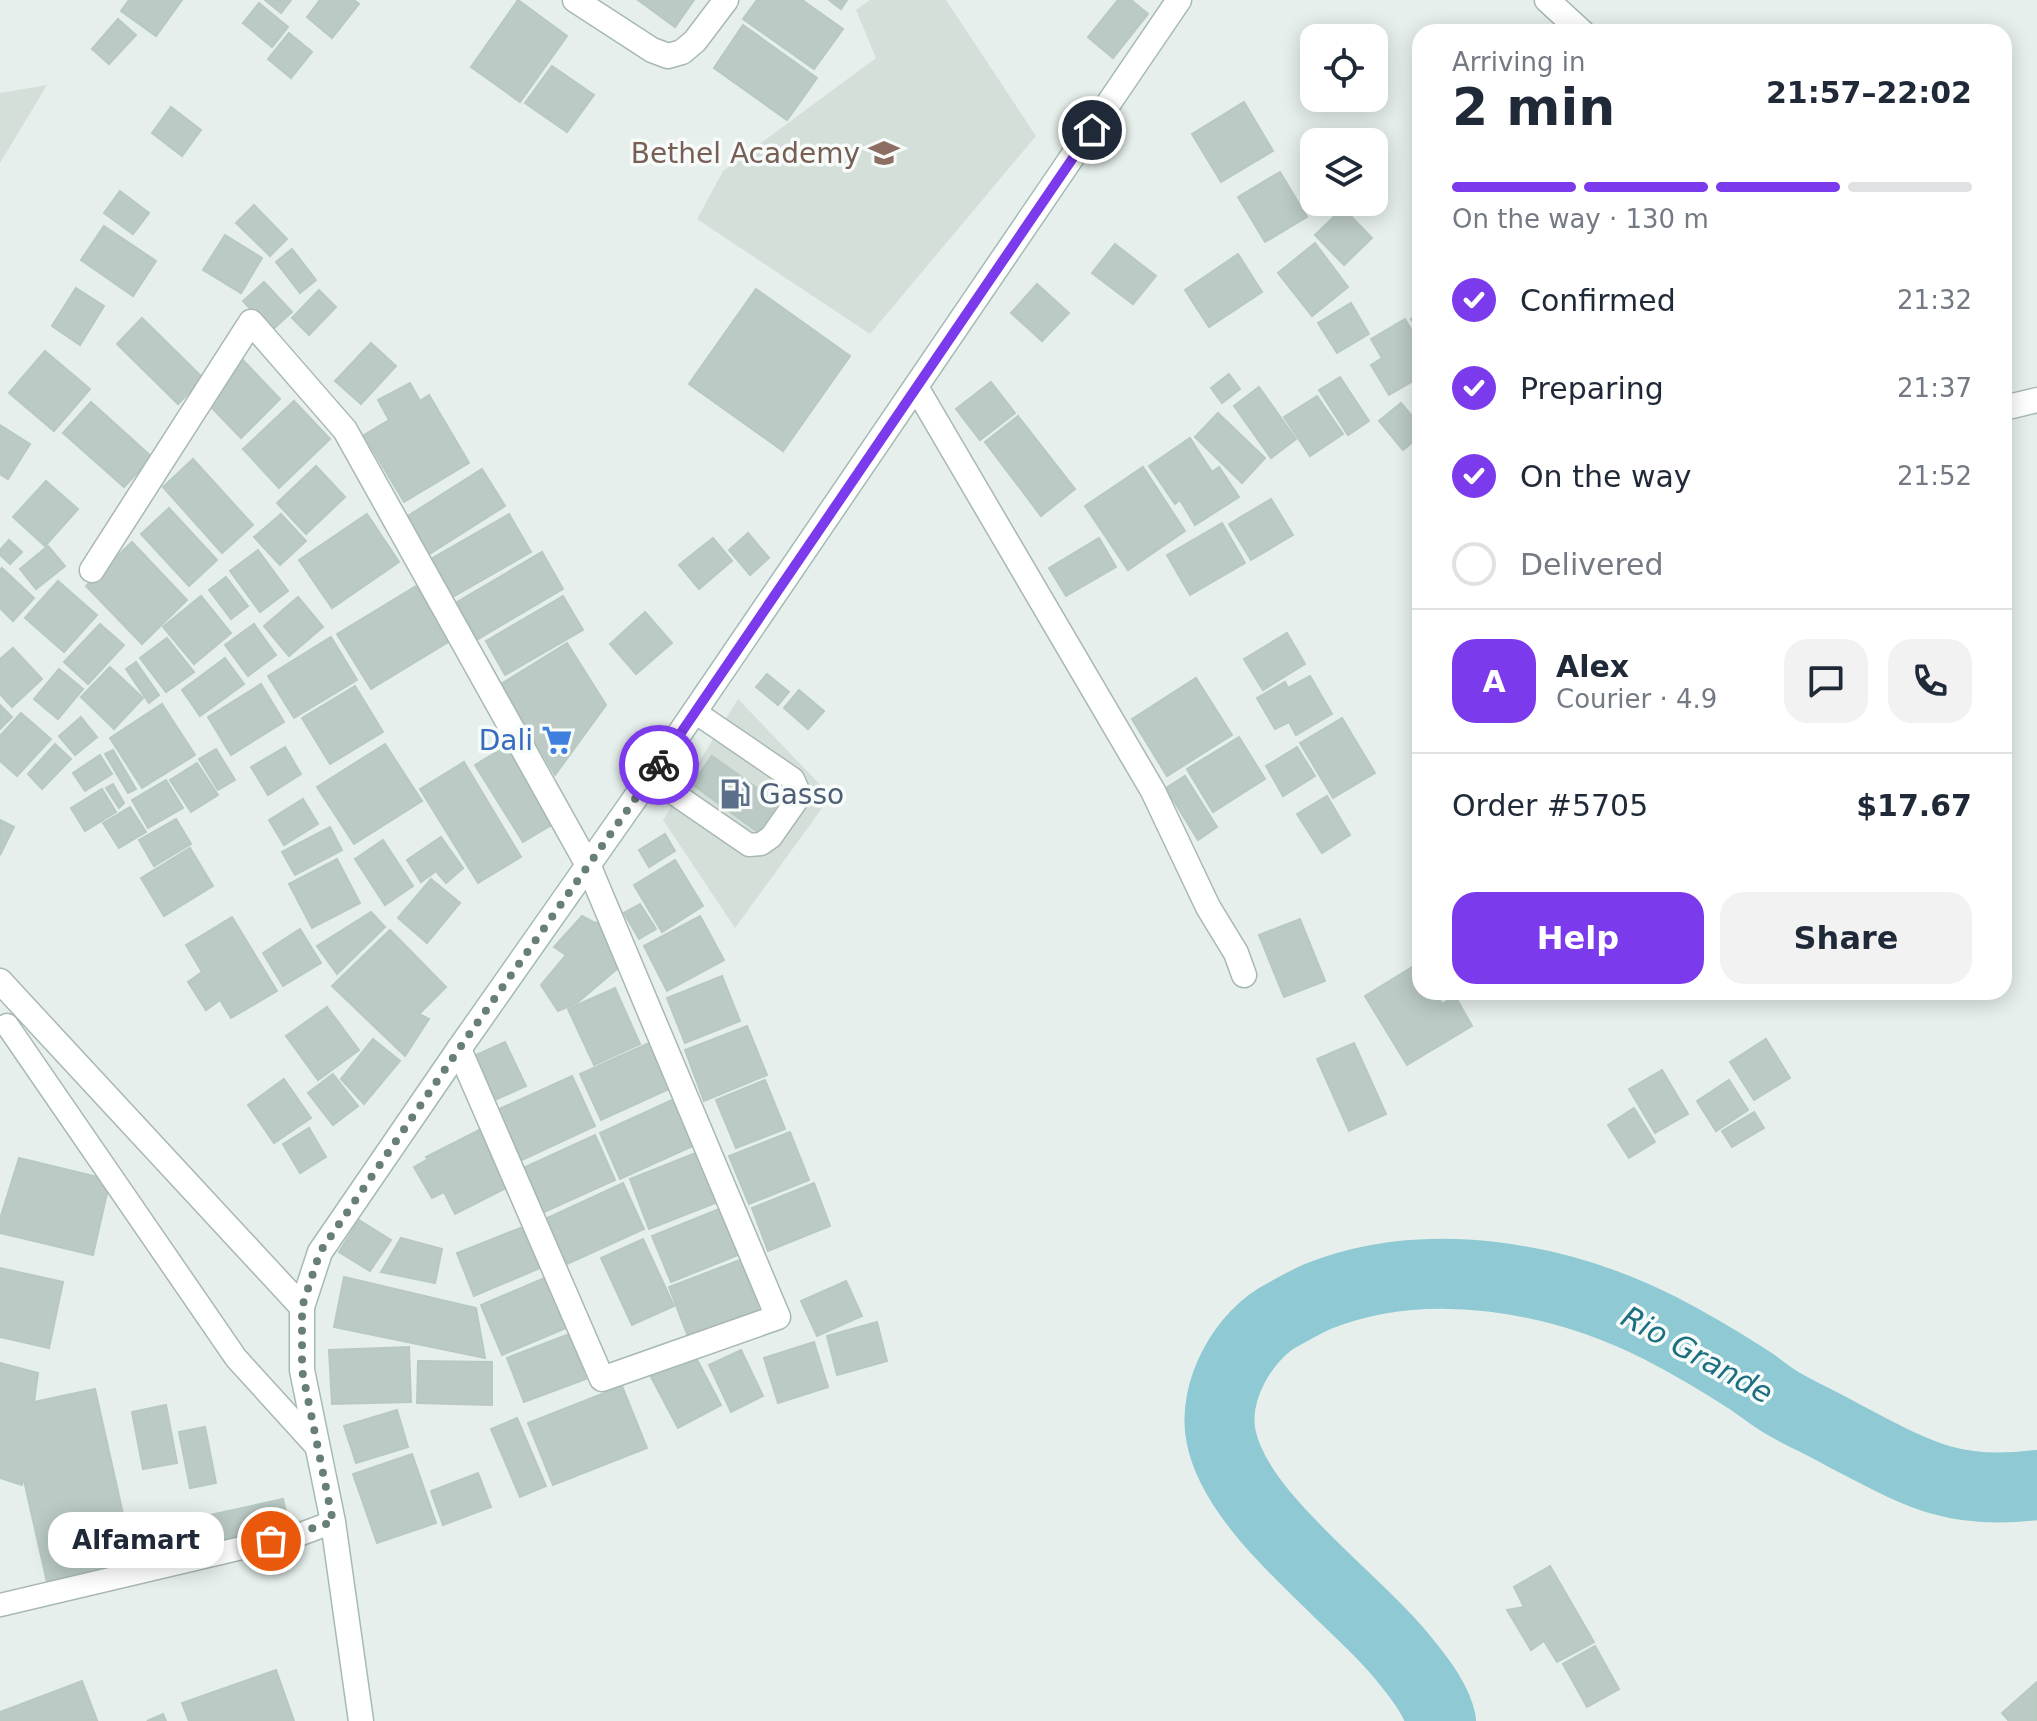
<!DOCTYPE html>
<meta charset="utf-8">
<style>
:root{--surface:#fff;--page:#f2f2f3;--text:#1f2937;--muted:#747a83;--line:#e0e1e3;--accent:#7c3aed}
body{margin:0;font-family:"DejaVu Sans",sans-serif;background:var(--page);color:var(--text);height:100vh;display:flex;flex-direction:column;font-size:30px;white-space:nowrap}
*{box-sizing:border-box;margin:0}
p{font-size:26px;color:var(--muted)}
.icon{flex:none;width:44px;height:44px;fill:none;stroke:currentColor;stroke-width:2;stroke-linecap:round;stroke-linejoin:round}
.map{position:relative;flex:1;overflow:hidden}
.details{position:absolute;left:1412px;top:24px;width:600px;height:976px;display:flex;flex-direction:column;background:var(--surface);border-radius:24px;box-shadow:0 4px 20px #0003}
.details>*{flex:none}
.tools{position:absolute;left:1300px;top:24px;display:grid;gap:16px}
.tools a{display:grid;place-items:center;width:88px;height:88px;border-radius:16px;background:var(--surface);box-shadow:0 4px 20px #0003;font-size:40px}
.pin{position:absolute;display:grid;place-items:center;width:68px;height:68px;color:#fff;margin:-34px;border:4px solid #fff;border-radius:50%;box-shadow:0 2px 8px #0007}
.courier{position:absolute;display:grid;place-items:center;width:80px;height:80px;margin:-40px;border:6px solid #7c3aed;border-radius:50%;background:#fff;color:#222;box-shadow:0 2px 10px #0007}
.bubble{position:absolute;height:56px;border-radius:24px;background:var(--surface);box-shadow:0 4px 20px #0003;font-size:26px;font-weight:600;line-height:56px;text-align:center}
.head em{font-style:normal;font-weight:600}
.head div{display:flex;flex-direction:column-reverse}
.head{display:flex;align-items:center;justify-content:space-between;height:136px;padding:0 40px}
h1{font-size:52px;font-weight:600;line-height:60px}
.bar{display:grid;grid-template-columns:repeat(4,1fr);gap:12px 8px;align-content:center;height:96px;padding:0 40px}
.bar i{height:10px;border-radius:6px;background:var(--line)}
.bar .active{background:var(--accent)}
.bar p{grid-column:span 4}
.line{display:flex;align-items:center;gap:20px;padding:0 40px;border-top:2px solid var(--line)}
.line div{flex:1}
.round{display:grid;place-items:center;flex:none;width:84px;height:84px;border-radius:24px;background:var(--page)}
ol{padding:0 40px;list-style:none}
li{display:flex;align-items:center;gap:24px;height:88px}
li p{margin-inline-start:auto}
li .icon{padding:8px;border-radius:50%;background:var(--accent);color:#fff;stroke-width:4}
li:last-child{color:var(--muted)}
li i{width:44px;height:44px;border:4px solid var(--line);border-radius:50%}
.primary-button{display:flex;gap:16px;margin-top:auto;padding:16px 40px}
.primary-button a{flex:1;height:92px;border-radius:24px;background:var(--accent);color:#fff;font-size:32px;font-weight:600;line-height:92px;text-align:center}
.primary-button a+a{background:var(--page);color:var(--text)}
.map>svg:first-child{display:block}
.built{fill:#d4dfda}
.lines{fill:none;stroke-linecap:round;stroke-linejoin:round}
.river{stroke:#8ec9d4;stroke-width:70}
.building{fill:#bbcac4;stroke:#b8c9c2;stroke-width:2}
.service-casing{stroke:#a8b8b2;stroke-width:25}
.minor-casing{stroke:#a8b8b2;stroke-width:27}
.secondary-casing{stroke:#a4bbb3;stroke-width:27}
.service{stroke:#fff;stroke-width:22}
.minor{stroke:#fff;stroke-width:24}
.secondary{stroke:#fff;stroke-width:24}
.done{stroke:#687f78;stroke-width:8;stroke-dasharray:0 14.4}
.route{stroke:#7c3aed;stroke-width:10}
.labels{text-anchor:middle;stroke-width:7;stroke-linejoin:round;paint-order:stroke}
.education-label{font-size:28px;fill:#785e54;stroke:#f7fbf9;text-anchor:end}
.shop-label{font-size:28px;fill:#366cbe;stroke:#f7fbf9;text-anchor:end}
.service-label{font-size:28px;fill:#4e5e75;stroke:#f7fbf9;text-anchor:start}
.water-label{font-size:30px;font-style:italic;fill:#1c6f80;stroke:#f7fbf9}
</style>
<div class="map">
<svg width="2037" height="1721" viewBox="0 0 2037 1721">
<rect width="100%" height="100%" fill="#e6efeb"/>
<g class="built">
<polygon points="870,0 946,0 1036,136 870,334 697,219 723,171 876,58 856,10"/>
<polygon points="47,85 0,163 0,93"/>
<polygon points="738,699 831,796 735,928 663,820"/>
</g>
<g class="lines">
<path class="river" d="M1441,1721c-4,-20 -20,-41 -33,-57 -50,-65 -172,-148 -187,-228 -9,-45 23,-102 63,-122 11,-6 23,-13 35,-18 108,-43 240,-19 341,32 29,15 58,32 86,50 13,8 25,19 38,26 19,11 40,20 59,31 73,38 109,61 194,50"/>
</g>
<g class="building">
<polygon points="129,0 182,0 156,36 121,11"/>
<polygon points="265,0 291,0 281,13"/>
<polygon points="320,0 354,0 359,4 332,38 307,17"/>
<polygon points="518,0 567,36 520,102 471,67"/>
<polygon points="638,0 694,0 675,27"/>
<polygon points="757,0 802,0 843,29 814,69 743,19"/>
<polygon points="829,0 847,0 841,9"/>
<polygon points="1118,0 1131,0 1148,14 1113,58 1088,37"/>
<polygon points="259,3 288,27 272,47 243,23"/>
<polygon points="118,19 136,35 109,64 92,49"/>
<polygon points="743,25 817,78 787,120 714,68"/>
<polygon points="289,33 312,52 291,78 268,59"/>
<polygon points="552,66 594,95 567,132 525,103"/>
<polygon points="1244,102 1273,151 1221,182 1192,134"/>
<polygon points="171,107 201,130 182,156 152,133"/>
<polygon points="1280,172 1307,217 1265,242 1238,197"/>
<polygon points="120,191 149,213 133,234 104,213"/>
<polygon points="254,205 287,239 270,256 236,223"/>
<polygon points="1343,208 1372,238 1344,265 1315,235"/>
<polygon points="104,226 156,261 133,296 81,260"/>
<polygon points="225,235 262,258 241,293 203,270"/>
<polygon points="1315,243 1348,287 1312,316 1278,273"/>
<polygon points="1115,244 1156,276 1133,304 1092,273"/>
<polygon points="292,249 316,280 300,293 276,262"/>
<polygon points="1238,254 1262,292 1209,327 1185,290"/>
<polygon points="264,282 292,312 271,331 243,301"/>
<polygon points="1037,284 1069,313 1042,341 1011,313"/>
<polygon points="76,288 104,306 80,345 52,326"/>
<polygon points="756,289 850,356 783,451 689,384"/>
<polygon points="319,290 336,307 309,335 292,318"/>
<polygon points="1351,303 1369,334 1337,353 1318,323"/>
<polygon points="1420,313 1420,333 1411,319"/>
<polygon points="142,318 203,378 178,404 117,344"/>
<polygon points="1405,319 1420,344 1420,377 1389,395 1371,365 1382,358 1371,339"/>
<polygon points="371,343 396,366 361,404 335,381"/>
<polygon points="45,351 90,389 54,431 9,393"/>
<polygon points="240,357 280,399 241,438 207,403"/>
<polygon points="1229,374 1240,389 1222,403 1211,388"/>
<polygon points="1340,377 1369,421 1348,435 1319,390"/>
<polygon points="991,382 1015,413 980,440 956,409"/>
<polygon points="410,383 420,401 429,395 469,463 404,502 364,435 389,420 378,400"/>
<polygon points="1259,387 1296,439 1271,458 1234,406"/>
<polygon points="1317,396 1343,434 1310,456 1284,417"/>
<polygon points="294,401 330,439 279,488 243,449"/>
<polygon points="91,402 152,457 124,487 63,433"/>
<polygon points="1401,403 1420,426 1420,436 1403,450 1379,421"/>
<polygon points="1218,413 1265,458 1242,483 1195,437"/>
<polygon points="1018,416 1075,489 1041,516 985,442"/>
<polygon points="0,425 30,444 8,479 0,474"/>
<polygon points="1190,438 1212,472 1219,467 1239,497 1195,525 1180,500 1175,504 1149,466"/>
<polygon points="193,459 253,525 222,553 163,487"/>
<polygon points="316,466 345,497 306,534 277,503"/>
<polygon points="1143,467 1185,531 1128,570 1085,506"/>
<polygon points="482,469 505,506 423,558 400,521"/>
<polygon points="46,481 78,509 45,546 13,517"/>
<polygon points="1271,499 1293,535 1251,560 1229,524"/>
<polygon points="169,508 217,560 189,586 141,534"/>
<polygon points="281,514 306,541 280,565 254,537"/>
<polygon points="367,514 399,562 332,608 299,560"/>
<polygon points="509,514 531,552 451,598 429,560"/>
<polygon points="1222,523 1245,563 1190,595 1167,555"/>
<polygon points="748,533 769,558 750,575 729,550"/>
<polygon points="713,538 732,561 699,589 679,565"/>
<polygon points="1099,538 1116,567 1066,596 1049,568"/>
<polygon points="9,540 22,552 10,564 0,555 0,550"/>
<polygon points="132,542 187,600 142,644 86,586"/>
<polygon points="48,546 65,566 36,589 20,569"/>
<polygon points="258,550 288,591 260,612 230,571"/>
<polygon points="542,552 563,589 478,639 457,602"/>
<polygon points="2,568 34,598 13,621 0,608 0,570"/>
<polygon points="226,577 248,606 231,619 209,590"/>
<polygon points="58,581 97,615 64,652 25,618"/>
<polygon points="416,586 450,641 371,689 337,634"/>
<polygon points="201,596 231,633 194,664 163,627"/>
<polygon points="563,596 583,630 505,675 486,641"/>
<polygon points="298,597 323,627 289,656 264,626"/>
<polygon points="645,612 672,643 636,674 610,644"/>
<polygon points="100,624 124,645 88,684 64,662"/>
<polygon points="254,624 276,655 248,676 225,645"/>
<polygon points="1287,633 1305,664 1263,690 1244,659"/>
<polygon points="331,637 357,680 294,718 268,676"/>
<polygon points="167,638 194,672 166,692 140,658"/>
<polygon points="567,643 606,705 555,775 501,684"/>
<polygon points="13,648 42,679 12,707 0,694 0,659"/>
<polygon points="225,658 244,684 200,716 182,690"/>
<polygon points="136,662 159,695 149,703 126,669"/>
<polygon points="110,667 143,698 114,729 81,697"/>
<polygon points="59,669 83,689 58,719 34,699"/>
<polygon points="767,674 789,692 778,705 756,687"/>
<polygon points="1310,676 1332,714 1296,735 1289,722 1275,729 1257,698 1285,682 1288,688"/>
<polygon points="1196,678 1232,735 1167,776 1132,719"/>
<polygon points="261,684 284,722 231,755 208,717"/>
<polygon points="355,686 383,732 330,764 302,718"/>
<polygon points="799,690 824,711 808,729 784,708"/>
<polygon points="162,704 195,755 142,788 110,738"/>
<polygon points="0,705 12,717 0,729"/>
<polygon points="21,713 51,739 17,776 0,761 0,736"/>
<polygon points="81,717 97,737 75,755 59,736"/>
<polygon points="1342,718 1375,773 1333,798 1300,743"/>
<polygon points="1239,737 1265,779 1213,812 1187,769"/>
<polygon points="55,744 71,759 42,789 28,774"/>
<polygon points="385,744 422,801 354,844 317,787"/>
<polygon points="508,745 555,823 523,842 475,765"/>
<polygon points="285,747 301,774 268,795 251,767"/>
<polygon points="1297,747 1315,776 1283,796 1266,766"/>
<polygon points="216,749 235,780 218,790 199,759"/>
<polygon points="113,750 136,789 128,793 105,754"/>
<polygon points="100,755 112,774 85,791 73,773"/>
<polygon points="712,756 778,803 758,832 692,784"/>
<polygon points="464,762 521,857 478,883 420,789"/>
<polygon points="197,763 218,795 191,812 170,780"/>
<polygon points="1185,776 1217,827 1198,840 1166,788"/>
<polygon points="166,780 183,808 148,828 132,800"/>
<polygon points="113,784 124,803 119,808 106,788"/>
<polygon points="102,789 116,812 85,831 71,808"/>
<polygon points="1327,796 1350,835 1322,853 1297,814"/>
<polygon points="303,799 318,824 284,845 269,820"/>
<polygon points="130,807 146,832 119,848 103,823"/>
<polygon points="176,819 191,844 154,866 139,840"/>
<polygon points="0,820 14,827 0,855"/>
<polygon points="330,827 342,850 295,875 282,852"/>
<polygon points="665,834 675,851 649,867 639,850"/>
<polygon points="441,837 463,868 446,883 436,871 421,882 407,860"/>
<polygon points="383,840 413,886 385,905 355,859"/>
<polygon points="190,848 213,886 164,916 141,878"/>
<polygon points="337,859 360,903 312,928 289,884"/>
<polygon points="675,860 703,906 662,932 634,885"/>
<polygon points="431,879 460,903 427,943 398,918"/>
<polygon points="640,904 656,929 639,939 624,913"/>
<polygon points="371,912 385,927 337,974 317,946"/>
<polygon points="582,916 595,923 603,921 624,963 577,1003 558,1011 541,985 566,955 554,947"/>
<polygon points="700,916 724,960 667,991 644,946"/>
<polygon points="232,917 277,991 231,1018 220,1000 206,1010 188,982 202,972 186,945"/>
<polygon points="1300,919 1325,981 1284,997 1259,935"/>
<polygon points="300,929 321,963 283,986 263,953"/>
<polygon points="390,930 446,987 419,1014 429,1019 405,1056 332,986"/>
<polygon points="1417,964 1420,968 1420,992 1435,992 1442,1004 1455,996 1472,1026 1407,1065 1365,996"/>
<polygon points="722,976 740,1021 685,1043 667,998"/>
<polygon points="615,988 640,1044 594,1065 568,1009"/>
<polygon points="327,1007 359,1050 318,1080 286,1036"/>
<polygon points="747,1026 767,1075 704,1101 685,1050"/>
<polygon points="373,1039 400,1061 364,1104 341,1079"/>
<polygon points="1766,1039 1790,1078 1754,1100 1730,1062"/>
<polygon points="505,1042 526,1086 495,1100 474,1056"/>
<polygon points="649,1043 669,1089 601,1120 580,1074"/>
<polygon points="1354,1043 1386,1114 1349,1131 1317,1059"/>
<polygon points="1662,1070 1688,1114 1655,1133 1629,1089"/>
<polygon points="333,1074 358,1106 333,1125 308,1093"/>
<polygon points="572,1076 595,1126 520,1161 497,1110"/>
<polygon points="284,1079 311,1118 274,1143 248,1105"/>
<polygon points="765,1080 785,1129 736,1148 716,1100"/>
<polygon points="1729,1080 1748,1110 1716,1131 1697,1101"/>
<polygon points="674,1099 695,1145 620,1179 600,1133"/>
<polygon points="1634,1108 1655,1142 1629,1158 1608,1125"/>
<polygon points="1754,1112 1764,1128 1732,1147 1722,1131"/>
<polygon points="309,1128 326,1157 300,1173 283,1144"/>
<polygon points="479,1130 508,1187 455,1214 444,1192 432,1198 414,1167 428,1159 426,1157"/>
<polygon points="790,1132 809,1180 749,1204 729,1156"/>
<polygon points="595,1135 615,1180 542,1213 521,1169"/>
<polygon points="698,1152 718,1202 649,1229 630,1179"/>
<polygon points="19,1158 110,1180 93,1255 0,1233 0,1219"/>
<polygon points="623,1183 644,1229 565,1265 543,1220"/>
<polygon points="814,1183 830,1226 768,1251 752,1208"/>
<polygon points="724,1207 743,1253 671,1282 652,1236"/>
<polygon points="359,1220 391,1240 370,1271 339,1252"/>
<polygon points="523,1227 540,1268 474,1296 457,1253"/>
<polygon points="401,1238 442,1249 435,1283 381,1272"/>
<polygon points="643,1239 674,1306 632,1325 601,1258"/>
<polygon points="740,1260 760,1312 689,1339 669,1287"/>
<polygon points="0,1268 63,1282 49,1348 0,1337"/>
<polygon points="549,1276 571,1326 502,1355 481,1305"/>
<polygon points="344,1277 476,1308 485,1358 334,1327"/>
<polygon points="846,1281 862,1316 817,1336 801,1301"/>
<polygon points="877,1322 887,1361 837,1375 827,1336"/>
<polygon points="569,1334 586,1379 524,1402 507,1358"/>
<polygon points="814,1342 828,1387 778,1403 764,1358"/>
<polygon points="409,1347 411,1402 332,1404 329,1350"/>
<polygon points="741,1350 763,1396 731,1412 709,1365"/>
<polygon points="694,1354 721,1405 678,1428 651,1377"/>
<polygon points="418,1361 492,1362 492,1405 417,1403"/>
<polygon points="0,1363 38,1373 34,1402 95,1389 134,1563 47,1582 23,1476 22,1485 0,1478"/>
<polygon points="622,1386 647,1448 553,1485 528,1423"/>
<polygon points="166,1405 177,1463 143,1469 132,1412"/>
<polygon points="397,1410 408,1447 356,1463 344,1426"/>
<polygon points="517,1418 546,1486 520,1497 491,1429"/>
<polygon points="205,1427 216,1483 190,1488 179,1432"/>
<polygon points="412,1454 436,1523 377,1543 353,1474"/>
<polygon points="478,1473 491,1507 443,1525 431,1491"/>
<polygon points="283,1499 290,1531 194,1552 187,1520"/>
<polygon points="172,1526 179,1558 140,1566 134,1533"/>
<polygon points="1550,1566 1594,1642 1557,1662 1544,1641 1531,1650 1507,1610 1524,1607 1514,1587"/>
<polygon points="1595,1646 1619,1689 1587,1707 1563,1664"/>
<polygon points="276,1670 294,1721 189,1721 182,1703"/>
<polygon points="82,1681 97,1720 0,1721 0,1712"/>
<polygon points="2037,1682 2037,1721 2009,1721 2002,1713"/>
<polygon points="163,1714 166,1721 147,1721"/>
</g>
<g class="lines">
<g class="service-casing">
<g id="service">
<polyline points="650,777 749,845 761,844 771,837 797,800 797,788 793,779 695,712"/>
<polyline points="7,1025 236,1358 316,1446"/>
<polyline points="0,1605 301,1534 333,1522"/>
</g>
</g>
<g class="minor-casing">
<g id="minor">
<polyline points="575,0 652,50 668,56 682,52 695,41 726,0"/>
<polyline points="1547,0 1582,32"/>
<polyline points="916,387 1153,791 1208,907 1236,953 1244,975"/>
<polyline points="2004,408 2037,400"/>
<polyline points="92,570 251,322 345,430 589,867 778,1317 602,1379 459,1049"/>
<polyline points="0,981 302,1307"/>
</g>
</g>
<g class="secondary-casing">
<polyline id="secondary" points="361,1721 333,1522 302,1370 302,1307 320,1252 459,1049 650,777 1179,0"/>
</g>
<use href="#service" class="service"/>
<use href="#minor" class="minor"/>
<use href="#secondary" class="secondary"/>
</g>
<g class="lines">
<polyline class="done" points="271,1541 333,1522 302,1370 302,1307 320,1252 459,1049 659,765"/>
<polyline class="route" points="659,765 1092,130"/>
</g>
<defs>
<g id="school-bare" transform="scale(2.4)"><path d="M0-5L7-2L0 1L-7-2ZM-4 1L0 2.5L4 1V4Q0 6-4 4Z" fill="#8d6e63" stroke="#f7fbf9" stroke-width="2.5" paint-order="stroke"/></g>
<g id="supermarket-bare" transform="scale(2.4)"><path d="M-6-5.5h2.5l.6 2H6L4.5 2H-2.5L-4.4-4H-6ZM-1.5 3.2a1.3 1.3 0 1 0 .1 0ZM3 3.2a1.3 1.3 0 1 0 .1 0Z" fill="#3f7fe0" stroke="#f7fbf9" stroke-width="2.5" paint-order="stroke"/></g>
<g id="fuel-bare" transform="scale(2.4)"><path d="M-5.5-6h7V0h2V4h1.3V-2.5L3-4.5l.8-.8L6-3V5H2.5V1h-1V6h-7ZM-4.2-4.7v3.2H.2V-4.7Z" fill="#5c6f8a" stroke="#f7fbf9" stroke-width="2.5" paint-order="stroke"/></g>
</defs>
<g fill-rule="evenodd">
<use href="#school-bare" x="884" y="153"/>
<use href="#supermarket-bare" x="557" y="740"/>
<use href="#fuel-bare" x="735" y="794"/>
</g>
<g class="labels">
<g class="education-label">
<text x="860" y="163">Bethel Academy</text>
</g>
<g class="shop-label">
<text x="533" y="750">Dali</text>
</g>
<g class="service-label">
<text x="759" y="804">Gasso</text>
</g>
<g class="water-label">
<text transform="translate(1697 1355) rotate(29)" y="10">Rio Grande</text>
</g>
</g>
</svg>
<div class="tools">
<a><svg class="icon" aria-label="locate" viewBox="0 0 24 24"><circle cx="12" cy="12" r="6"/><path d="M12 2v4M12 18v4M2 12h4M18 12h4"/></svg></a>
<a><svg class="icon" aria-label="layers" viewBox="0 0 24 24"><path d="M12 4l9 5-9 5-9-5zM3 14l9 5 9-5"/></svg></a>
</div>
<div class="pin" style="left:271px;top:1541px;background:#ea580c"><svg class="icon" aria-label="bag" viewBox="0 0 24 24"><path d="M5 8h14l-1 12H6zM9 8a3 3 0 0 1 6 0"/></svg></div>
<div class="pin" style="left:1092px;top:130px;background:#1f2937"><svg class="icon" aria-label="home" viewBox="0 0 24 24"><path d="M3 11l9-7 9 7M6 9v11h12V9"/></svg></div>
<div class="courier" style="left:659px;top:765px"><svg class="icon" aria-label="bike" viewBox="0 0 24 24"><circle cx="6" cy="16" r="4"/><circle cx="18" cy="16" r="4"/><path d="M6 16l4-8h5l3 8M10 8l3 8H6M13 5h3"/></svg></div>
<div class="bubble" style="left:48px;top:1512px;width:176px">Alfamart</div>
<section class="details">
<div class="head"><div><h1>2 min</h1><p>Arriving in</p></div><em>21:57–22:02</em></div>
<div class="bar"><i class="active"></i><i class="active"></i><i class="active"></i><i></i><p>On the way · 130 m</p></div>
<ol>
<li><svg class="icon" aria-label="check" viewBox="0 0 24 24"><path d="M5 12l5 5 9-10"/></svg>Confirmed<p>21:32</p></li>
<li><svg class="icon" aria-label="check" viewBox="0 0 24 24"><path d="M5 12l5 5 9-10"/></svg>Preparing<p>21:37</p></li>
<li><svg class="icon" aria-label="check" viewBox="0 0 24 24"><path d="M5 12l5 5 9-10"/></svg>On the way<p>21:52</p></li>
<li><i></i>Delivered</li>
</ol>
<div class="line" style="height:144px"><b class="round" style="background:var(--accent);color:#fff">A</b><div><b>Alex</b><p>Courier · 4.9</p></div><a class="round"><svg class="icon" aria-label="chat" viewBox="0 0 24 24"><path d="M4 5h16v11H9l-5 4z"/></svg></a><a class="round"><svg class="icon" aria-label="phone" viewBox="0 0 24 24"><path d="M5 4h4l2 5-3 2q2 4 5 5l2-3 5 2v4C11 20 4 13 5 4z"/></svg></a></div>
<div class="line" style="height:104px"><div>Order #5705</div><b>$17.67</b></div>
<div class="primary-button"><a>Help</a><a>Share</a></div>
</section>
</div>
